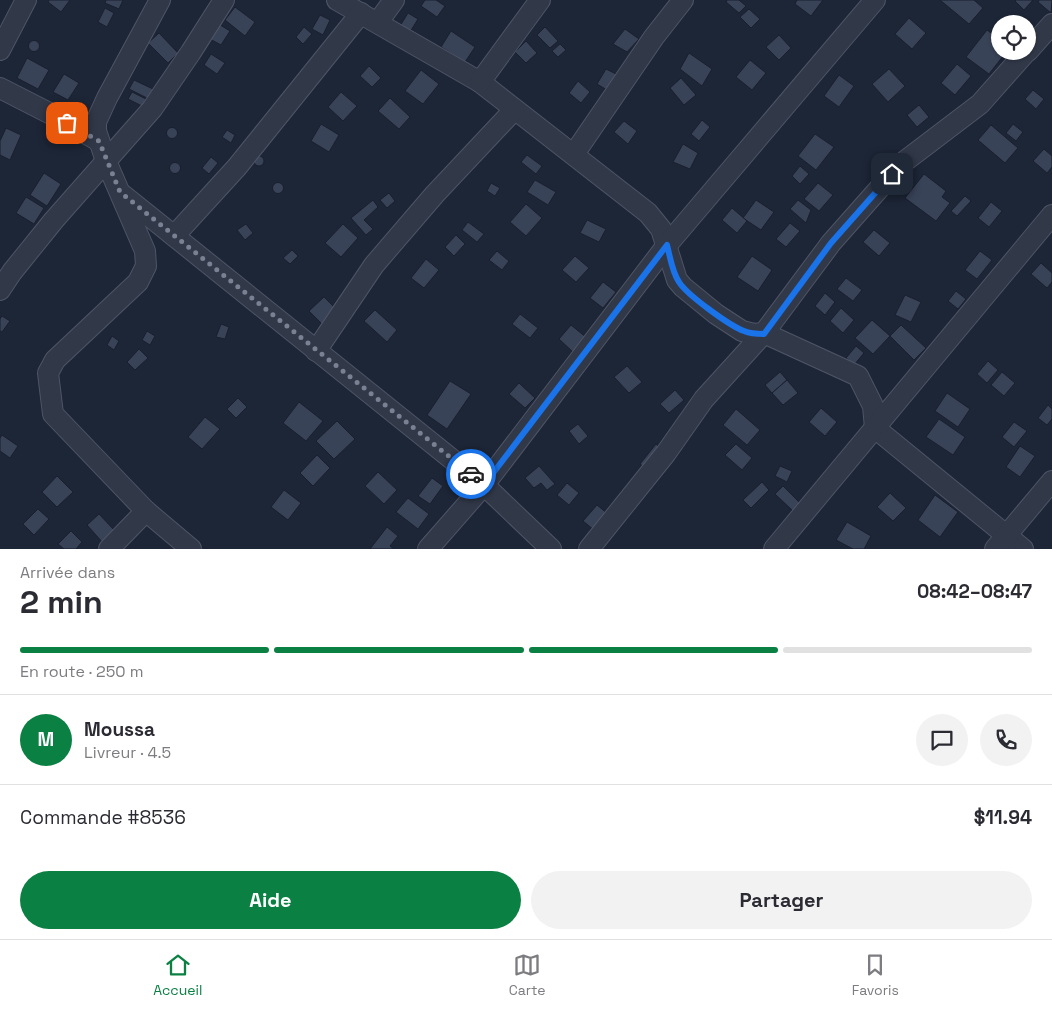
<!DOCTYPE html>
<html lang="fr">
<meta charset="utf-8">
<style>
:root{--surface:#fff;--page:#f2f2f3;--text:#2b2b33;--muted:#7c7c81;--line:#e1e1e2;--accent:#0b8043}
body{margin:0;font-family:"Space Grotesk",sans-serif;background:var(--page);color:var(--text);height:100vh;display:flex;flex-direction:column;font-size:19px;white-space:nowrap}
*{box-sizing:border-box;margin:0}
p{font-size:16px;color:var(--muted)}
.icon{flex:none;width:28px;height:28px;fill:none;stroke:currentColor;stroke-width:2;stroke-linecap:round;stroke-linejoin:round}
.map{position:relative;height:549px;overflow:hidden}
.panel{display:flex;flex-direction:column;background:var(--surface);flex:1}
.panel>*{flex:none}
.controls{position:absolute;left:991px;top:15px;display:grid;gap:10px}
.controls a{display:grid;place-items:center;width:45px;height:45px;border-radius:50%;background:var(--surface);box-shadow:0 1px 4px #0004;font-size:25px}
.pin{position:absolute;display:grid;place-items:center;width:42px;height:42px;color:#fff;margin:-21px;border-radius:10px;box-shadow:0 2px 8px #0006}
.courier{position:absolute;display:grid;place-items:center;width:50px;height:50px;margin:-25px;border:4px solid #1a73e8;border-radius:50%;background:#fff;color:#222;box-shadow:0 1px 6px #0007}
.overview em{font-style:normal;font-weight:700}
.overview div{display:flex;flex-direction:column-reverse}
.overview{display:flex;align-items:center;justify-content:space-between;height:85px;padding:0 20px}
h1{font-size:32px;font-weight:700;line-height:38px}
.bar{display:grid;grid-template-columns:repeat(4,1fr);gap:8px 5px;align-content:center;height:60px;padding:0 20px}
.bar i{height:6px;border-radius:4px;background:var(--line)}
.bar .selected{background:var(--accent)}
.bar p{grid-column:span 4}
.line{display:flex;align-items:center;gap:12px;padding:0 20px;border-top:1px solid var(--line)}
.line div{flex:1}
.round{display:grid;place-items:center;flex:none;width:52px;height:52px;border-radius:26px;background:var(--page)}
.primary-button{display:flex;gap:10px;margin-top:auto;padding:10px 20px}
.primary-button a{flex:1;height:58px;border-radius:30px;background:var(--accent);color:#fff;font-size:20px;font-weight:700;line-height:58px;text-align:center}
.primary-button a+a{background:var(--page);color:var(--text)}
.dock{display:flex;justify-content:space-around;align-items:center;height:70px;border-top:1px solid var(--line);background:var(--surface);font-size:14px;color:var(--muted)}
.dock a{display:grid;justify-items:center;gap:2px}
.dock .selected{color:var(--accent)}
.map>svg:first-child{display:block}
.building{fill:#394358;stroke:#191f2e}
.lines{fill:none;stroke-linecap:round;stroke-linejoin:round}
.minor-casing{stroke:#4e5566;stroke-width:22}
.minor{stroke:#313848;stroke-width:20}
.done{stroke:#798193;stroke-width:5;stroke-dasharray:0 9}
.route{stroke:#1a73e8;stroke-width:6}
</style>
<div class="map">
<svg width="1052" height="549" viewBox="0 0 1052 549">
<rect width="100%" height="100%" fill="#1d2637"/>
<g class="building">
<polygon points="49,0 70,0 61,12 48,2"/>
<polygon points="106,0 123,0 119,9 105,3"/>
<polygon points="425,0 436,0 445,6 437,17 421,6"/>
<polygon points="727,0 739,0 746,6 739,13 726,2"/>
<polygon points="797,0 823,0 811,16 795,4"/>
<polygon points="940,0 974,0 983,8 969,24"/>
<polygon points="1016,0 1033,0 1024,10 1015,1"/>
<polygon points="1039,0 1052,0 1051,13 1038,2"/>
<polygon points="235,7 255,22 245,36 225,20"/>
<polygon points="105,8 114,13 107,27 98,22"/>
<polygon points="749,9 760,19 751,28 740,17"/>
<polygon points="408,13 418,19 410,32 400,26"/>
<polygon points="320,15 330,20 323,35 312,29"/>
<polygon points="909,18 926,33 912,49 895,34"/>
<polygon points="217,23 230,31 221,45 208,38"/>
<polygon points="304,27 312,34 303,44 296,37"/>
<polygon points="545,27 558,41 550,48 537,35"/>
<polygon points="625,29 639,39 627,52 613,44"/>
<polygon points="987,30 1000,40 1000,51 1007,51 989,74 966,57"/>
<polygon points="451,31 475,47 465,62 441,47"/>
<polygon points="159,33 178,53 168,63 148,43"/>
<polygon points="779,35 791,48 779,60 766,47"/>
<circle cx="34" cy="46" r="5.5"/>
<polygon points="526,41 537,53 526,63 515,52"/>
<polygon points="560,44 566,50 558,57 552,51"/>
<polygon points="689,53 712,69 702,86 680,69"/>
<polygon points="211,54 225,63 217,74 204,65"/>
<polygon points="27,58 49,70 38,89 17,78"/>
<polygon points="750,60 766,73 752,90 736,77"/>
<polygon points="957,64 971,76 955,95 941,83"/>
<polygon points="369,66 381,78 372,87 360,76"/>
<polygon points="606,69 622,77 612,93 597,84"/>
<polygon points="889,69 905,86 888,102 872,84"/>
<polygon points="421,70 439,84 423,104 405,91"/>
<polygon points="64,74 79,83 68,100 53,92"/>
<polygon points="839,75 854,86 839,107 824,96"/>
<polygon points="681,78 696,95 684,105 670,88"/>
<polygon points="134,80 153,89 149,99 129,89"/>
<polygon points="578,81 590,92 581,103 569,93"/>
<polygon points="1033,90 1044,99 1036,109 1025,99"/>
<polygon points="132,92 146,99 142,106 128,99"/>
<polygon points="341,92 357,106 343,121 328,107"/>
<polygon points="390,98 410,117 399,129 378,111"/>
<polygon points="919,105 929,117 917,127 907,115"/>
<polygon points="702,120 710,127 699,141 691,134"/>
<polygon points="624,121 637,131 628,144 614,132"/>
<polygon points="321,124 339,135 329,152 311,141"/>
<polygon points="1013,124 1023,132 1016,141 1006,133"/>
<polygon points="991,125 1018,148 1005,163 978,140"/>
<circle cx="172" cy="133" r="5.5"/>
<polygon points="6,128 21,135 10,160 0,155 0,141"/>
<polygon points="227,130 235,135 231,143 222,137"/>
<polygon points="815,134 834,147 816,170 798,156"/>
<polygon points="683,144 698,153 690,169 673,162"/>
<polygon points="1044,149 1052,156 1052,167 1047,173 1033,161"/>
<polygon points="527,155 542,166 536,174 521,162"/>
<circle cx="259" cy="161" r="5"/>
<polygon points="211,157 218,163 209,174 202,168"/>
<circle cx="175" cy="168" r="5.5"/>
<polygon points="800,166 809,174 800,184 792,176"/>
<polygon points="44,173 61,184 47,206 30,195"/>
<polygon points="924,174 946,191 942,197 950,203 936,221 905,198"/>
<polygon points="535,180 556,192 548,205 527,192"/>
<circle cx="278" cy="188" r="5.5"/>
<polygon points="491,183 500,188 495,196 487,191"/>
<polygon points="818,183 833,195 819,211 804,199"/>
<polygon points="389,193 395,201 387,208 380,200"/>
<polygon points="965,196 971,201 957,216 951,211"/>
<polygon points="26,197 44,208 34,224 16,213"/>
<polygon points="373,200 378,207 364,220 373,229 366,235 351,218"/>
<polygon points="756,200 774,212 761,230 743,218"/>
<polygon points="798,200 811,210 806,223 790,209"/>
<polygon points="991,202 1002,211 989,227 978,218"/>
<polygon points="526,204 542,218 526,236 510,222"/>
<polygon points="732,208 747,221 737,233 722,220"/>
<polygon points="587,220 606,229 599,242 580,233"/>
<polygon points="468,222 484,234 477,242 462,230"/>
<polygon points="790,223 800,231 786,247 776,239"/>
<polygon points="246,224 253,233 245,240 237,230"/>
<polygon points="343,224 358,238 341,257 325,243"/>
<polygon points="874,230 890,243 879,256 863,242"/>
<polygon points="456,235 465,244 454,256 445,247"/>
<polygon points="292,250 298,256 290,264 283,258"/>
<polygon points="497,251 509,261 502,270 489,260"/>
<polygon points="980,251 992,260 977,279 965,270"/>
<polygon points="575,256 589,268 576,282 562,270"/>
<polygon points="752,256 772,270 758,291 737,277"/>
<polygon points="426,259 439,270 424,288 411,278"/>
<polygon points="1041,263 1052,273 1052,282 1047,288 1031,274"/>
<polygon points="846,278 862,290 853,301 837,289"/>
<polygon points="603,282 616,292 603,308 590,298"/>
<polygon points="956,291 966,299 958,309 948,301"/>
<polygon points="825,293 835,302 825,315 815,306"/>
<polygon points="905,295 921,302 911,322 895,315"/>
<polygon points="324,297 340,313 325,327 309,311"/>
<polygon points="841,308 854,320 843,333 830,321"/>
<polygon points="375,310 397,330 387,342 364,321"/>
<polygon points="520,314 538,328 530,338 512,324"/>
<polygon points="2,316 10,321 2,332 0,331 0,319"/>
<polygon points="872,320 890,336 873,354 855,338"/>
<polygon points="221,324 229,327 225,339 216,337"/>
<polygon points="571,325 587,338 574,353 559,339"/>
<polygon points="901,325 926,348 914,360 890,336"/>
<polygon points="147,331 155,336 150,345 142,340"/>
<polygon points="112,336 119,341 114,350 107,345"/>
<polygon points="856,346 864,353 854,365 846,358"/>
<polygon points="139,349 148,358 135,370 127,362"/>
<polygon points="988,361 998,370 987,383 977,374"/>
<polygon points="627,366 642,382 629,393 614,377"/>
<polygon points="780,372 787,380 772,393 765,385"/>
<polygon points="1002,372 1015,383 1004,396 991,385"/>
<polygon points="787,380 798,393 783,405 772,393"/>
<polygon points="450,381 471,394 447,429 427,415"/>
<polygon points="519,383 535,398 525,408 509,394"/>
<polygon points="675,390 684,400 669,413 660,404"/>
<polygon points="947,393 970,409 958,427 935,411"/>
<polygon points="238,398 247,407 236,418 227,409"/>
<polygon points="299,402 323,421 306,441 283,423"/>
<polygon points="1048,405 1052,409 1052,419 1047,425 1038,418"/>
<polygon points="821,408 837,422 825,436 809,422"/>
<polygon points="736,409 760,430 747,445 723,425"/>
<polygon points="205,417 220,429 202,449 188,437"/>
<polygon points="939,419 965,437 953,455 926,437"/>
<polygon points="337,421 355,439 334,459 316,441"/>
<polygon points="1014,422 1027,431 1014,447 1002,437"/>
<polygon points="578,424 588,436 579,444 569,431"/>
<polygon points="2,435 18,446 10,458 0,451 0,438"/>
<polygon points="656,444 665,452 649,471 640,464"/>
<polygon points="736,444 752,458 742,470 725,455"/>
<polygon points="1020,446 1035,456 1020,477 1006,467"/>
<polygon points="317,455 330,468 313,486 300,473"/>
<polygon points="539,466 555,484 547,490 541,483 534,488 525,478"/>
<polygon points="780,466 792,471 787,482 775,476"/>
<polygon points="378,472 397,490 384,504 365,486"/>
<polygon points="57,476 73,492 57,507 42,492"/>
<polygon points="432,478 443,486 430,504 418,496"/>
<polygon points="762,482 769,490 751,508 743,500"/>
<polygon points="567,483 579,493 569,505 557,495"/>
<polygon points="783,486 800,503 793,511 775,494"/>
<polygon points="284,490 301,503 288,520 271,507"/>
<polygon points="890,493 906,508 893,521 877,507"/>
<polygon points="935,495 958,512 940,537 918,520"/>
<polygon points="408,498 429,514 418,529 396,512"/>
<polygon points="597,505 608,514 594,530 583,521"/>
<polygon points="38,509 49,519 34,535 23,524"/>
<polygon points="99,514 115,531 103,543 87,525"/>
<polygon points="847,522 871,536 864,549 853,549 836,540"/>
<polygon points="387,527 398,536 390,546 394,549 370,549"/>
<polygon points="71,531 82,542 76,549 64,549 58,544"/>
</g>
<g class="lines">
<g class="minor-casing">
<g id="minor">
<polyline points="337,0 480,82 648,213 661,229 677,280 683,287 716,314 742,331 754,334 764,333 858,376 873,406 875,428 1023,549"/>
<polyline points="378,22 394,0"/>
<polyline points="0,50 26,0"/>
<polyline points="1028,51 1052,24"/>
<polyline points="480,82 540,0"/>
<polyline points="0,88 51,114 99,141"/>
<polyline points="574,154 654,37 683,0"/>
<polyline points="123,195 484,485 551,549"/>
<polyline points="174,236 237,167 361,13"/>
<polyline points="0,290 12,272 54,220 152,109 191,52 224,0"/>
<polyline points="316,351 374,265 435,194 514,110"/>
<polyline points="146,511 191,549"/>
<polyline points="109,549 146,511 53,414 48,373 55,360 138,282 146,266 145,251 106,161 96,131 96,122 107,98 160,0"/>
<polyline points="428,549 484,485 667,245 875,0"/>
<polyline points="589,549 666,453 704,399 764,333 831,243 892,174 905,161 980,104 1027,51"/>
<polyline points="774,549 1052,215"/>
<polyline points="995,549 1052,481"/>
</g>
</g>
<use href="#minor" class="minor"/>
</g>
<g class="lines">
<polyline class="done" points="67,123 99,141 120,192 471,474"/>
<path class="route" d="M471,474l13,11 183,-240c3,11 5,27 12,37 8,13 51,44 65,49 7,3 13,3 20,3l67,-91 61,-69"/>
</g>
</svg>
<div class="controls">
<a><svg class="icon" aria-label="locate" viewBox="0 0 24 24"><circle cx="12" cy="12" r="6"/><path d="M12 2v4M12 18v4M2 12h4M18 12h4"/></svg></a>
</div>
<div class="pin" style="left:67px;top:123px;background:#ea580c"><svg class="icon" aria-label="bag" viewBox="0 0 24 24"><path d="M5 8h14l-1 12H6zM9 8a3 3 0 0 1 6 0"/></svg></div>
<div class="pin" style="left:892px;top:174px;background:#1f2937"><svg class="icon" aria-label="home" viewBox="0 0 24 24"><path d="M3 11l9-7 9 7M6 9v11h12V9"/></svg></div>
<div class="courier" style="left:471px;top:474px"><svg class="icon" aria-label="car" viewBox="0 0 24 24"><path d="M5 17H2v-5l4-1 3-4h7l3 4 3 1v5h-3M9 17h6M6 11h13"/><circle cx="7" cy="17" r="2"/><circle cx="17" cy="17" r="2"/></svg></div>
</div>
<section class="panel">
<div class="overview"><div><h1>2 min</h1><p>Arrivée dans</p></div><em>08:42–08:47</em></div>
<div class="bar"><i class="selected"></i><i class="selected"></i><i class="selected"></i><i></i><p>En route · 250 m</p></div>
<div class="line" style="height:90px"><b class="round" style="background:var(--accent);color:#fff">M</b><div><b>Moussa</b><p>Livreur · 4.5</p></div><a class="round"><svg class="icon" aria-label="chat" viewBox="0 0 24 24"><path d="M4 5h16v11H9l-5 4z"/></svg></a><a class="round"><svg class="icon" aria-label="phone" viewBox="0 0 24 24"><path d="M5 4h4l2 5-3 2q2 4 5 5l2-3 5 2v4C11 20 4 13 5 4z"/></svg></a></div>
<div class="line" style="height:65px"><div>Commande #8536</div><b>$11.94</b></div>
<div class="primary-button"><a>Aide</a><a>Partager</a></div>
</section>
<nav class="dock">
<a class="selected"><svg class="icon" aria-label="home" viewBox="0 0 24 24"><path d="M3 11l9-7 9 7M6 9v11h12V9"/></svg>Accueil</a>
<a><svg class="icon" aria-label="map" viewBox="0 0 24 24"><path d="M3 6l6-2 6 2 6-2v14l-6 2-6-2-6 2zM9 4v14M15 6v14"/></svg>Carte</a>
<a><svg class="icon" aria-label="saved" viewBox="0 0 24 24"><path d="M7 4h10v16l-5-4-5 4z"/></svg>Favoris</a>
</nav>
